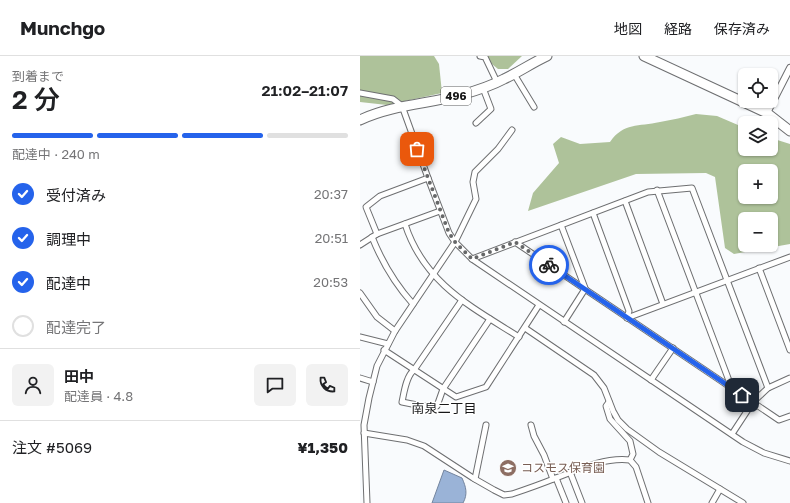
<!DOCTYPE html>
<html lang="ja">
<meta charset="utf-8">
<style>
:root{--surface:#fff;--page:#f2f2f2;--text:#202124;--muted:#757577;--line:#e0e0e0;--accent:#2563eb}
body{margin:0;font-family:"Golos Text","Noto Sans JP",sans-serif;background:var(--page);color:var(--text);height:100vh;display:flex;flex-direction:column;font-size:15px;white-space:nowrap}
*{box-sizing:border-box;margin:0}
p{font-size:13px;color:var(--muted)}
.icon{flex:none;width:22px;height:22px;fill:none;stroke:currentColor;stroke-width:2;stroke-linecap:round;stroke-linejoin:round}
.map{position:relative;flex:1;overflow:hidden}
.panel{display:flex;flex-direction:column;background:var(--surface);width:360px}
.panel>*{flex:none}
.controls{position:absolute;left:378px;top:12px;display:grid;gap:8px}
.controls a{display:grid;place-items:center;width:40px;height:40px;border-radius:6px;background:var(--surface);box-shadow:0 1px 3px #0004;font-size:20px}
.pin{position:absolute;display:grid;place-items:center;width:34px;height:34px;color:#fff;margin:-17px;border-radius:8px;box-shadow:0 2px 6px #0006}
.courier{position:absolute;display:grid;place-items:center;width:40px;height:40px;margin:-20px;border:3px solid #2563eb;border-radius:50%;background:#fff;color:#222;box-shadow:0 1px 5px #0007}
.overview em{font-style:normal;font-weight:600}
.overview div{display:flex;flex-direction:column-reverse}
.overview{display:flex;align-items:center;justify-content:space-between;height:68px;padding:0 12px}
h1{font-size:26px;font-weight:600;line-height:30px}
.bar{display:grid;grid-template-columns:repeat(4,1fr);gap:6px 4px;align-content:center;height:48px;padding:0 12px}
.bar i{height:5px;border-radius:3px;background:var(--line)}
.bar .selected{background:var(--accent)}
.bar p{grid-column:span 4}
.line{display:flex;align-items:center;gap:10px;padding:0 12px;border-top:1px solid var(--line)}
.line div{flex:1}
.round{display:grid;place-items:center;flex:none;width:42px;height:42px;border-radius:6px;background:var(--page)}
ol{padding:0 12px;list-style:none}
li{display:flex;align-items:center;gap:12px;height:44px}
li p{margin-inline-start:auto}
li .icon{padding:4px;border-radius:50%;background:var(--accent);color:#fff;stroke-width:4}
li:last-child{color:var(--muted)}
li i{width:22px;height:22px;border:2px solid var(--line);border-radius:50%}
header{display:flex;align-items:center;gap:24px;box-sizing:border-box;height:56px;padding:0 20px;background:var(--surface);border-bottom:1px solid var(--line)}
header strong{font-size:19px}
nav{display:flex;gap:22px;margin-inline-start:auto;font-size:14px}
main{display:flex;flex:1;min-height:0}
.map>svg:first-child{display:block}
.forest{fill:#aec29a;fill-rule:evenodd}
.water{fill:#9ab3d7;stroke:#73849e}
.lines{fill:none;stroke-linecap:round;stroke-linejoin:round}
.minor-casing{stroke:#6e6f71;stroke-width:7}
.tertiary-casing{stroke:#6e6f71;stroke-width:8}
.trunk-casing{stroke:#6e6f71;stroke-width:11}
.minor{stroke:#fff;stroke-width:5}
.tertiary{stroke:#fff;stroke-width:6}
.trunk{stroke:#fff;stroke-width:9}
.done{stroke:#666768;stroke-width:4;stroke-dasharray:0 7.2}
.route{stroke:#2563eb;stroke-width:5}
.labels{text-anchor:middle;stroke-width:3;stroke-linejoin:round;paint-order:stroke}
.shield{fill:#fff;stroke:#5d5d5d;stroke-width:1}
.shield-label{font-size:11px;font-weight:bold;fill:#171718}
.education-label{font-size:12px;fill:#785e54;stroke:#fff;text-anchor:start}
.neighbourhood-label{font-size:13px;fill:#171718;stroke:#fff}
</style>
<header>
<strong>Munchgo</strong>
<nav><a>地図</a><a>経路</a><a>保存済み</a></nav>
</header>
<main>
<section class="panel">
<div class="overview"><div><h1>2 分</h1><p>到着まで</p></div><em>21:02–21:07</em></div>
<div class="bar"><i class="selected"></i><i class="selected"></i><i class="selected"></i><i></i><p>配達中 · 240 m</p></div>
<ol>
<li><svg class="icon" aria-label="check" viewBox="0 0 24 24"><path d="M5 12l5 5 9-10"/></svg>受付済み<p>20:37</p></li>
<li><svg class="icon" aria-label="check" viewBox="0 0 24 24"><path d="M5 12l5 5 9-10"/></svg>調理中<p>20:51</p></li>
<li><svg class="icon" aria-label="check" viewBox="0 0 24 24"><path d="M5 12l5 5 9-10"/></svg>配達中<p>20:53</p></li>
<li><i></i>配達完了</li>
</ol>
<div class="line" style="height:72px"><a class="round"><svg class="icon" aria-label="person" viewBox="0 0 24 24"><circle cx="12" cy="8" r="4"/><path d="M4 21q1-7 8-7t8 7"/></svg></a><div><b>田中</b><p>配達員 · 4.8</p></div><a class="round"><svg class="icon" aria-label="chat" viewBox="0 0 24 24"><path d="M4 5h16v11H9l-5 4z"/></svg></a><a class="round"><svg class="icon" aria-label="phone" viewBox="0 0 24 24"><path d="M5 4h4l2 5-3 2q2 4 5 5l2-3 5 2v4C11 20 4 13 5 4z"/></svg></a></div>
<div class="line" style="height:52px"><div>注文 #5069</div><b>¥1,350</b></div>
</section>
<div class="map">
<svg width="430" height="447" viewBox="0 0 430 447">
<rect width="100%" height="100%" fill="#f9fbfd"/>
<g class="forest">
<polygon points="0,0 74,0 79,8 82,37 27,49 0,46"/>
<polygon points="122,0 162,0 148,13 138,13"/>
<path d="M336,58l21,2 28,12v21h26v-11l19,6v100l-56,10 -9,-6 -10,-71 -9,-4 -70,1 -108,37 5,-18 26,-30 -6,-19 8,-7 19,7 30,-2c14,-20 28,-15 50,-20 12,-2 24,-5 36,-8zM385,115h26v26h-26zM385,163h26v26h-26z"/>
</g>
<path class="water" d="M84,414l18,8c4,9 6,16 1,25h-31z"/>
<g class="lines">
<g class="minor-casing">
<g id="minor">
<polyline points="120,0 125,1 137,26"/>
<polyline points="154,18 174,51"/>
<polyline points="0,37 33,43 42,50 68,122 89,177 95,186 112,203 383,386 404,397 430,405"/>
<polyline points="116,67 131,53 123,32"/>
<polyline points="297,134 371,330"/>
<polyline points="265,145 303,248"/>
<polyline points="233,157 269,255 267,262"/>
<path d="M45,168c19,59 65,82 114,113"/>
<polyline points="201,169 225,232"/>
<polyline points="17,178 6,151 20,140 68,122"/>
<path d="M12,181c10,25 23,47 41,67"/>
<polyline points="155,186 419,364 430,360"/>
<polyline points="0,189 17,178 80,155"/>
<polyline points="112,203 288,136 332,132 408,332"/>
<polyline points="399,212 430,294"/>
<polyline points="0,237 17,261 35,275"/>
<path d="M102,244l-48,70c-8,6 -10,23 -12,32l20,4h15l6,-17 47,-70"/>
<polyline points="267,262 430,201"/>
<polyline points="204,266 225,233"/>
<polyline points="165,272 234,319 244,332 253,355 258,364 267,373 299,396 383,447"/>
<polyline points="0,281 28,288"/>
<polyline points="24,294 96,341 126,331 179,249"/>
<polyline points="0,322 13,326"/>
<polyline points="291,324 313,292"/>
<polyline points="249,346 246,350 250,363 270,385 273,398 270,404"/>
<polyline points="171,369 174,380 184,399 193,423"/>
<path d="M4,377l43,7 17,6 49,32 21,12 10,5 8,-1c15,-5 29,-10 44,-16 23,-9 49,-21 74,-18l6,7 12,36"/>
<polyline points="372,378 393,346 408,332 430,322"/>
<polyline points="210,416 222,447"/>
<polyline points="196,422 206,447"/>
<polyline points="115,423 126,369"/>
<polyline points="7,447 4,369 9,342 17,310 35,275 95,186 116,143 113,126 115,116 138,93 152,74"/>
<polyline points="352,447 360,433"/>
</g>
</g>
<g class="tertiary-casing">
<polyline id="tertiary" points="407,57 430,12"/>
</g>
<g class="trunk-casing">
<g id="trunk">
<polyline points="284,0 407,57 430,75"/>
<path d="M0,64c32,-15 67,-16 101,-25 14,-4 30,-9 43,-16 15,-7 28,-16 43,-23"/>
</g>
</g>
<use href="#minor" class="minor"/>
<use href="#tertiary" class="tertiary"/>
<use href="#trunk" class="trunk"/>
</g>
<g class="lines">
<polyline class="done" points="57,93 89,177 95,186 112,203 155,186 189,209"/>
<polyline class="route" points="189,209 382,339"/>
</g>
<defs>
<g id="school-disc" transform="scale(0.9)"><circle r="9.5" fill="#8d6e63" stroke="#fff"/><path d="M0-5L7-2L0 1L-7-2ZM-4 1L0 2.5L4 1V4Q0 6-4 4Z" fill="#fff"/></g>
</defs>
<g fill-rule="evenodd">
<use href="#school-disc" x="148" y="412"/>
</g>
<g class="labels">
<rect class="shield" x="81" y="31" width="30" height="18" rx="3"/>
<g class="shield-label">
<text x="96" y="44">496</text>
</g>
<g class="education-label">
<text x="161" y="416">コスモス保育園</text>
</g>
<g class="neighbourhood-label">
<text x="84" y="357">南泉二丁目</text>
</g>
</g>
</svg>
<div class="controls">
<a><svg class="icon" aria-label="locate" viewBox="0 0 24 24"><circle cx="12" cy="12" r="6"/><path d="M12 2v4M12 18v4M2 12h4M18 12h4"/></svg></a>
<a><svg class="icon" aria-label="layers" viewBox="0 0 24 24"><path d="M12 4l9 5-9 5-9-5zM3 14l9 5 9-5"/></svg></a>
<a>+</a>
<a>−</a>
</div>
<div class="pin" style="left:57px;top:93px;background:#ea580c"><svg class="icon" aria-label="bag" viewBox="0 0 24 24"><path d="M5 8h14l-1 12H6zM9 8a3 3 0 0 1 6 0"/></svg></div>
<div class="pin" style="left:382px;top:339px;background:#1f2937"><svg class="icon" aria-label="home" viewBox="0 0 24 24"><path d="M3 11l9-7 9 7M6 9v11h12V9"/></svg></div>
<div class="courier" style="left:189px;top:209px"><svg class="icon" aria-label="bike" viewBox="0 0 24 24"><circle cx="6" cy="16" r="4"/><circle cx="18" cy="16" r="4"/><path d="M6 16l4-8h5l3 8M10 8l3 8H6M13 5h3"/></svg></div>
</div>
</main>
